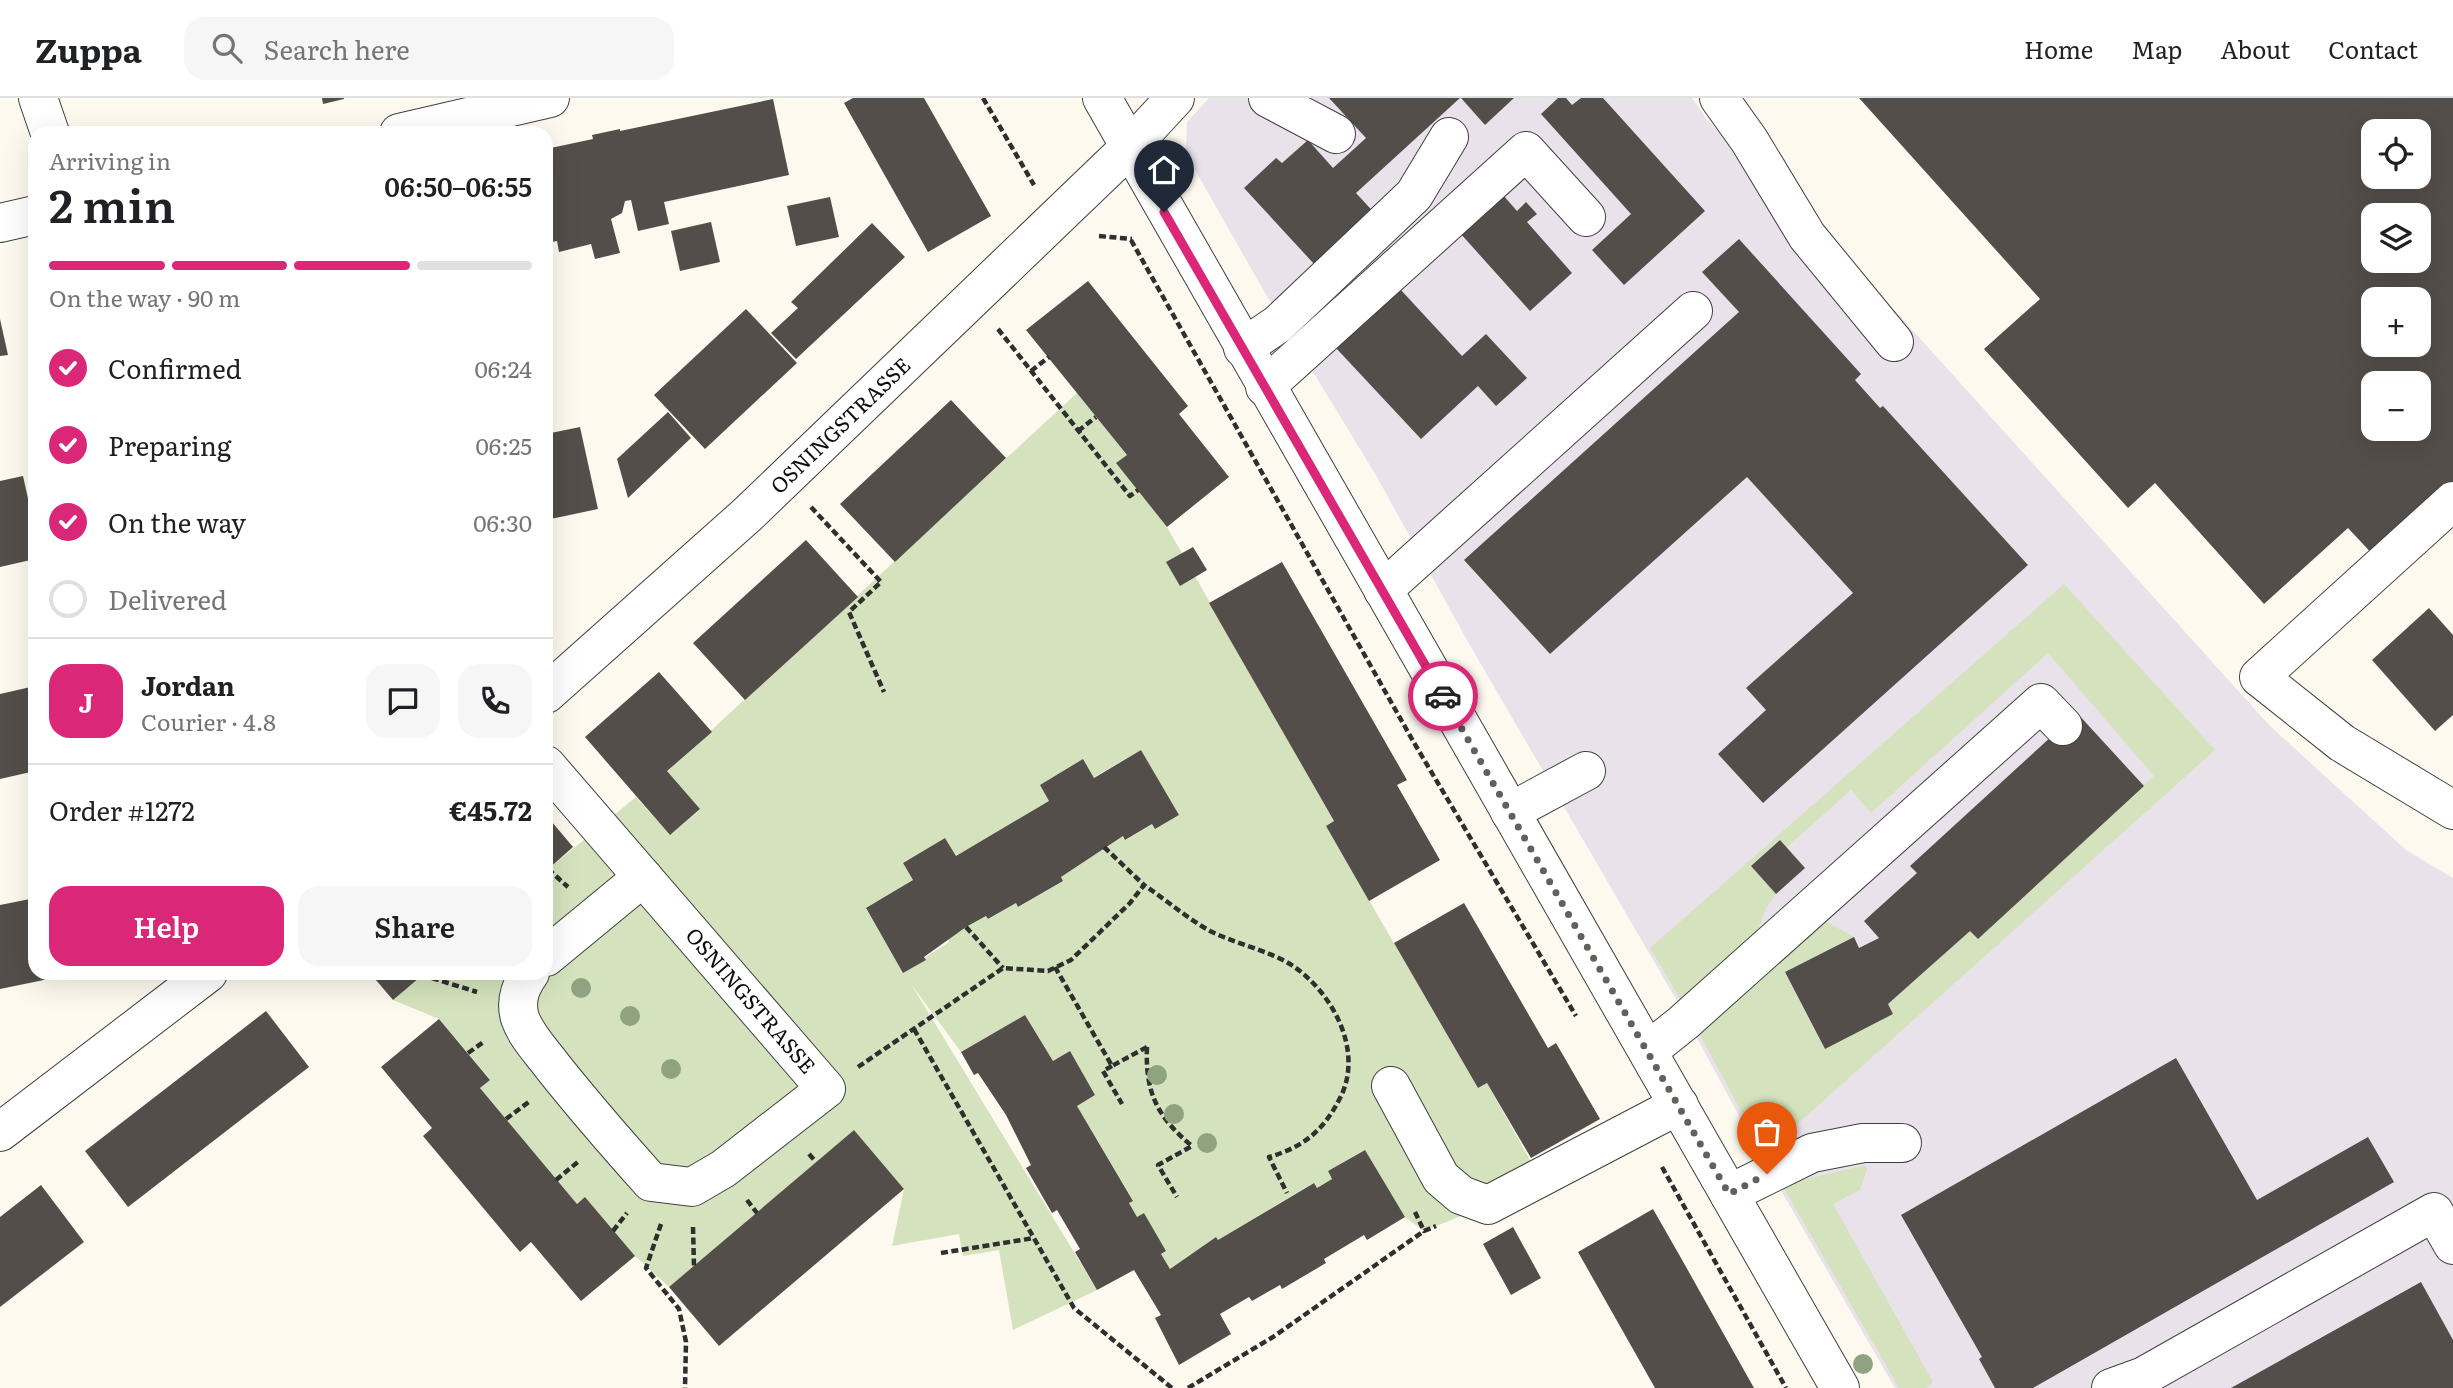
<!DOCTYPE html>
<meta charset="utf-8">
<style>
:root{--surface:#fff;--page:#f6f6f6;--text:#202124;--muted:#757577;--line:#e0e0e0;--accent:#db2777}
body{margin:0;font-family:Literata,serif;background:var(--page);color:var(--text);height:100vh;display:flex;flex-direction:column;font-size:26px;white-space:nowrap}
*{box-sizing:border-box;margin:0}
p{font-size:23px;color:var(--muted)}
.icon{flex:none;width:38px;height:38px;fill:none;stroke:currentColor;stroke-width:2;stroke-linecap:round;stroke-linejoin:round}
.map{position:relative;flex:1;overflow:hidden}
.drawer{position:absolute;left:28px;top:28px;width:525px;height:854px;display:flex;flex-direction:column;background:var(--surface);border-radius:21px;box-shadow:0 7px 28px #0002}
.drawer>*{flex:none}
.buttons{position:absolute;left:2361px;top:21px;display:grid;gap:14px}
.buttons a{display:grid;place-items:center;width:70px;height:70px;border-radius:14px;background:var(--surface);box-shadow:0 7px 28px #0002;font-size:35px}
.pin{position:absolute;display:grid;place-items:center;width:60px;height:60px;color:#fff;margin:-72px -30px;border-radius:50% 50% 50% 0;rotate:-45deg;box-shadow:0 0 7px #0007}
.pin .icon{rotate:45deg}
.courier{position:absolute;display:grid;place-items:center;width:70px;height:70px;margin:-35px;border:5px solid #db2777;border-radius:50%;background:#fff;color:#222;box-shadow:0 2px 9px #0007}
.headline em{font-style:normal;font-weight:600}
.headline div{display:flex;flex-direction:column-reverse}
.headline{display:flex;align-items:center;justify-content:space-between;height:119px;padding:0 21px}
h1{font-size:46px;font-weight:600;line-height:52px}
.bar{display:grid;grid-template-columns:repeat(4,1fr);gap:10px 7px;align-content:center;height:84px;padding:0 21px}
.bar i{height:9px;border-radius:5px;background:var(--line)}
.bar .current{background:var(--accent)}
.bar p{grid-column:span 4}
.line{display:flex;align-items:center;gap:18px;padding:0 21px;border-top:2px solid var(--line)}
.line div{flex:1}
.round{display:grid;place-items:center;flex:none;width:74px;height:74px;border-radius:21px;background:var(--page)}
ol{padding:0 21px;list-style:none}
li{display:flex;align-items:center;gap:21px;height:77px}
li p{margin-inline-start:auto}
li .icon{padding:7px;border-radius:50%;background:var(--accent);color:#fff;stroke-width:4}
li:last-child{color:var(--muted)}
li i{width:38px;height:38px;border:4px solid var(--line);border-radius:50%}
.action{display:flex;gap:14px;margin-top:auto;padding:14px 21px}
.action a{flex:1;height:80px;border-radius:21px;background:var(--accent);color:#fff;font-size:28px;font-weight:600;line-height:80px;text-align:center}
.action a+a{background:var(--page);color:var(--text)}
header{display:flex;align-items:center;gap:42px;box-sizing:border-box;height:98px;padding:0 35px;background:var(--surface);border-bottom:2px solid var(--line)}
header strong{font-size:33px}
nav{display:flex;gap:38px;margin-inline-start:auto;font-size:24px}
.search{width:490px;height:63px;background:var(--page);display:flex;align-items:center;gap:18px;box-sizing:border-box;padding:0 24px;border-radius:21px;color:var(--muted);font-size:26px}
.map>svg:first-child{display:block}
.industrial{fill:#e9e2eb}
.green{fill:#d4e3bd;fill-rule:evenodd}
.building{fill:#544e4b;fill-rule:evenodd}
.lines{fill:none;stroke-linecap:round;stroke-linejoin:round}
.minor-casing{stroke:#404040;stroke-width:40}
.path{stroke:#2f2f2f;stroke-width:4.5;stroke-dasharray:7 3.5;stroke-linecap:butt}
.minor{stroke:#fff;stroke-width:38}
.tree{fill:#90a380}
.done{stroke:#61605c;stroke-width:7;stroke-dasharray:0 12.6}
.route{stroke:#db2777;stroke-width:9}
.labels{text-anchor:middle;stroke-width:7;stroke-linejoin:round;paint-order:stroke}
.street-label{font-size:21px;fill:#0d0d0d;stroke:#fff}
</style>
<header>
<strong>Zuppa</strong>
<div class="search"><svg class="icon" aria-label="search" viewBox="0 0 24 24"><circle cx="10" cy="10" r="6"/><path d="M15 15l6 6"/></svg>Search here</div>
<nav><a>Home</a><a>Map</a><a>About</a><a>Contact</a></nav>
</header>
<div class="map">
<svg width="2453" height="1290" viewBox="0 0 2453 1290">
<rect width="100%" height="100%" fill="#fdf9ef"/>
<polygon class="industrial" points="1209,0 1692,0 1708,23 1851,164 2270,628 2406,752 2453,780 2453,1290 1895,1290 1757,1051 1677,903 1468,544 1377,379 1265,195 1186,56 1187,24"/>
<g class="green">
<path d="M1077,295l50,62 -10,9 50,63 167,294 -8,5 152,262 9,-5 53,95 -52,27 -64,26 -19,-14 -41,-67 -36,21 4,8 -15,9 -4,-5 -95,57 -2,-3 -46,32 -9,-15 5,-3 -22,-38 -7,4 -8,-14 4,-3 -56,-94 18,-11 -25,-43 -17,9 -28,-46 -64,37 -50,-68 186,306 -84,40 -14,-80 -36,6 -4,-22 -67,12 12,-57 -50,-59 -185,157 -34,-31 -49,-58 -9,6 -97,-116 10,-9 -51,-60 -46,-19 31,-27h122v-102l90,-74 34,38 30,-25 -33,-39zM1141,652l38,65 -24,14 -3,-5 -26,16 -3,-4 -62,41 2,4 -44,26 -3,-4 -27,16 -3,-3 -38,22 1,4 -46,30 -37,-63 47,-29 -10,-17 42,-25 11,18z"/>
<polygon points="2064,486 2215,652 1764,1056 1698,933 1818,819 1854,839 1785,875 1824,950 1893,916 1888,906 1970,833 1978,840 2154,678 2048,555 1871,715 1851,692 1786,750 1779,742 1751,768 1776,796 1766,810 1751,851 1685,909 1650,850"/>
<polygon points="1865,1067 1867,1072 1860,1092 1833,1106 1933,1284 1927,1290 1899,1290 1782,1087"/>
</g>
<g class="building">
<polygon points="322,0 344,0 344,1 323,6"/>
<polygon points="853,0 924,0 991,118 928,154 844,5"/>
<polygon points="1329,0 1460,0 1356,95 1379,120 1315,167 1244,90 1276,60 1282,65 1308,42 1333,70 1366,40"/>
<polygon points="1461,0 1514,0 1485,27"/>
<polygon points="1558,0 1566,0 1572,7 1581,0 1603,0 1705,113 1624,187 1592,152 1631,116 1541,16"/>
<path d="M1859,0h594v393l-76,68 -29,-31 -84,76 -109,-121 -27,25 -144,-159 56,-50zM2373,33h45v46h-45zM2373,117h45v46h-45zM2373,201h45v46h-45zM2373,285h45v46h-45z"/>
<polygon points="773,1 789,77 664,104 669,126 638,133 631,102 625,103 622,115 611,121 620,155 595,161 591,146 559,154 557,143 546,145 546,51 593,41 592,37 620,31 620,33"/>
<polygon points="1503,97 1517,113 1526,104 1537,116 1527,124 1572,175 1530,213 1460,135"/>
<polygon points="830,99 839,139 796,148 787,108"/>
<polygon points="711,124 720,164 680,173 671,133"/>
<polygon points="872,125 905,159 796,261 771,235 798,210 791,204"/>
<polygon points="1739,141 1861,276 1855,282 1880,310 1883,308 2028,467 1763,705 1718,656 1766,612 1746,590 1853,495 1747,379 1550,556 1464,462 1739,214 1702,174"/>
<polygon points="1088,183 1188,308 1179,316 1229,379 1167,429 1116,365 1127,357 1026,232"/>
<polygon points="1400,191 1462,258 1486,236 1527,280 1496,308 1478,288 1421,341 1336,250"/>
<polygon points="746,211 797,265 705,351 654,297"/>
<polygon points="0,221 8,257 0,258"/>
<polygon points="35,273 35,290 34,291 30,274"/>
<polygon points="951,302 1006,360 895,464 840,406"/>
<polygon points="668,314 691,340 628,400 617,361"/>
<polygon points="580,329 598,411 546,422 546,336"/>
<polygon points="23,378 35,432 35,461 0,469 0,383"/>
<polygon points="806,442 858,499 745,602 693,545"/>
<polygon points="1193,449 1207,472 1180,488 1166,464"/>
<polygon points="1282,464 1407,682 1397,687 1440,762 1369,803 1326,728 1334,723 1209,505"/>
<polygon points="2429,510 2453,537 2453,617 2435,633 2372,562"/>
<polygon points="659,574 712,634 667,673 700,711 670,737 585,639"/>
<polygon points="35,588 35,673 0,681 0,596"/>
<polygon points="2077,615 2144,688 1978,841 1970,833 1888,906 1893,916 1825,951 1785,874 1854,839 1859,850 1879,840 1864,823 1917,775 1910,768"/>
<polygon points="1141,652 1179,717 1155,731 1152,726 1125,742 1123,738 1061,779 1063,783 1018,809 1016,805 988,821 986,818 966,829 924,859 926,862 903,875 866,810 913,782 903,765 945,740 956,758 1049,703 1040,687 1083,661 1094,680"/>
<polygon points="546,717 573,749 546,773"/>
<polygon points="1780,742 1805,770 1776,796 1751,768"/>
<polygon points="35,800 35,875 73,876 0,891 0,807"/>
<polygon points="1464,805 1548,950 1556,945 1600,1021 1531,1060 1487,985 1478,990 1394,845"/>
<polygon points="370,875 425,875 393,902"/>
<polygon points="266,913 309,969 128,1109 85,1053"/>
<polygon points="1025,917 1053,963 1070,953 1095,997 1077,1008 1133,1103 1129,1105 1137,1119 1144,1115 1166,1153 1161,1156 1170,1171 1216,1139 1218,1142 1314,1085 1317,1090 1332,1081 1328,1073 1365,1052 1405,1119 1367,1142 1364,1137 1324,1161 1326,1165 1282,1191 1280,1187 1252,1203 1249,1199 1220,1216 1231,1236 1179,1267 1155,1220 1161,1217 1134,1172 1097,1192 1075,1154 1080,1151 1057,1112 1052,1115 1026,1070 1031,1067 1006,1017 978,975 974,977 961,954"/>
<polygon points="439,921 490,982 480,990 577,1106 585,1099 635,1158 581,1203 531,1144 520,1154 423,1038 432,1030 381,969"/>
<polygon points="2176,960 2257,1102 2368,1039 2394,1084 2033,1290 1995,1290 1979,1261 1982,1259 1901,1117"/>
<polygon points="854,1032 904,1091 719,1248 669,1189"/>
<polygon points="41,1087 84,1144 0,1209 0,1119"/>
<polygon points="1653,1111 1681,1160 1754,1290 1655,1290 1578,1154"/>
<polygon points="1513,1129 1541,1180 1511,1197 1483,1146"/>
<polygon points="2421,1184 2453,1242 2453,1290 2231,1290"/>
</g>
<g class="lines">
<g class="minor-casing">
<g id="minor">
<polyline points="38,0 50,35"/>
<polyline points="1102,0 1840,1290"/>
<polyline points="1268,0 1336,36"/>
<polyline points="1719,0 1749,42 1807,138 1894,244"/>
<polyline points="399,35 550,0"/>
<polyline points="0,125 35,117"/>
<polyline points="1243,250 1278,226 1414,97 1449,39"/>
<polyline points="1265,289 1526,53 1586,119"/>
<polyline points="2453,403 2259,579 2342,645 2453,712"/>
<polyline points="1383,492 1693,213"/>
<polyline points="546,596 748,416 1128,51 1175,0"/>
<polyline points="1510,714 1586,673"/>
<polyline points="546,859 643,779"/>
<path d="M530,875c-10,14 -15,28 -10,45 6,18 22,34 33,49 31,39 64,77 98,115l41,5 31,-18 103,-80 -280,-324"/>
<polyline points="1648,953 1683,925 2041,605 2063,628"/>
<polyline points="1391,988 1441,1080 1461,1097 1488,1107 1679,1007"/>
<polyline points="0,1034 208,875"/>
<polyline points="1729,1096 1812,1055 1863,1045 1902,1045"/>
<polyline points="2111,1290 2144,1278 2434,1114 2453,1147"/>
</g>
</g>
<g class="path">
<polyline points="983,0 1034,87"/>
<polyline points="1099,138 1132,141"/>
<polyline points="1131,142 1413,643 1576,918"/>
<polyline points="998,231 1130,398 1138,392"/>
<polyline points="1031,273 1049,259"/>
<polyline points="1078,333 1096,319"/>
<polyline points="811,409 881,484 849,514 884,594"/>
<polyline points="1104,749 1144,787"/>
<polyline points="548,771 568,789"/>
<polyline points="966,829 1003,870"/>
<polyline points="1055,869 1112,968 1147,949"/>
<polyline points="422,877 477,894"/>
<polyline points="914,931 1074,1210 1172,1290"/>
<path d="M1147,949c-2,45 10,70 45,99l-34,19 19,32"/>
<polyline points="468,955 485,943"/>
<polyline points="1112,968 1103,973 1122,1006"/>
<path d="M858,969l145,-99 45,3 23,-11 59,-57 14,-18c22,15 43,33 66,46 24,12 59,20 80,33 41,26 75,86 50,134 -16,32 -36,49 -71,59l18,36"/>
<polyline points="506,1021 530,1003"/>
<polyline points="809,1056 816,1064"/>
<polyline points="1662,1069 1786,1290"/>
<polyline points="556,1082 579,1063"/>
<polyline points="747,1102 757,1115"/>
<polyline points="1415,1114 1424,1133 1436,1128"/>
<polyline points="661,1126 646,1170 679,1211 686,1244 685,1290"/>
<polyline points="693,1129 694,1168"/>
<polyline points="613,1133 627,1115"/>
<polyline points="941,1155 1034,1140"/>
<polyline points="1188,1290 1273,1239 1424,1133"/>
</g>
<use href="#minor" class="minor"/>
</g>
<g class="tree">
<circle cx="581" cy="890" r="10"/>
<circle cx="630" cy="918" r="10"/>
<circle cx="671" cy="971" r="10"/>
<circle cx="1157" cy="977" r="10"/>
<circle cx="1174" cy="1016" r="10"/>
<circle cx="1207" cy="1045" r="10"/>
<circle cx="1863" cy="1266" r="10"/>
</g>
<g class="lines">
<polyline class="done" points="1443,598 1729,1096 1767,1076"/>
<polyline class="route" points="1164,114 1443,598"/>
</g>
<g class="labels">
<g class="street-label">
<text transform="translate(841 328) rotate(-44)" y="7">OSNINGSTRASSE</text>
<text transform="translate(750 903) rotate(49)" y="7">OSNINGSTRASSE</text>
</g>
</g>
</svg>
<div class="buttons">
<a><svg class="icon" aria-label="locate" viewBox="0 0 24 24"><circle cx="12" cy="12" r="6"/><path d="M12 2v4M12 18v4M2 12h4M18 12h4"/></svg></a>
<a><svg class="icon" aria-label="layers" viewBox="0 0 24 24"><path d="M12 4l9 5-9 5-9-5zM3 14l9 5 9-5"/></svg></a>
<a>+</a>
<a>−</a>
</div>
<div class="pin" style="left:1767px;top:1076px;background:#ea580c"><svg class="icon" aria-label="bag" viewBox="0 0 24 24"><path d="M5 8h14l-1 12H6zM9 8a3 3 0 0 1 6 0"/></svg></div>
<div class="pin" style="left:1164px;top:114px;background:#1f2937"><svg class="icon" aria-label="home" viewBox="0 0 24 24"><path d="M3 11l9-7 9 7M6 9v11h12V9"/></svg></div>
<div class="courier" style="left:1443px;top:598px"><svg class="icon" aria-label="car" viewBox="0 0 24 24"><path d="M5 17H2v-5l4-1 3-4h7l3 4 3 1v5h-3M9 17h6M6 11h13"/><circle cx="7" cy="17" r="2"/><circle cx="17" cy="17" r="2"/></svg></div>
<section class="drawer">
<div class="headline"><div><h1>2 min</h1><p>Arriving in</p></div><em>06:50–06:55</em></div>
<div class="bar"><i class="current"></i><i class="current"></i><i class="current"></i><i></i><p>On the way · 90 m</p></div>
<ol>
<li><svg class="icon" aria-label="check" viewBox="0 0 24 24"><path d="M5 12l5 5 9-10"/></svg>Confirmed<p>06:24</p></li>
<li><svg class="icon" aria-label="check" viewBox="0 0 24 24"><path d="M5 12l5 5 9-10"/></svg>Preparing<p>06:25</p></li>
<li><svg class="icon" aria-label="check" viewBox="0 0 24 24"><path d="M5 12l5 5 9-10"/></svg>On the way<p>06:30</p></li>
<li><i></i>Delivered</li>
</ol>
<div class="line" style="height:126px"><b class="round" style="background:var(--accent);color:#fff">J</b><div><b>Jordan</b><p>Courier · 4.8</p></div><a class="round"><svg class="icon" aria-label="chat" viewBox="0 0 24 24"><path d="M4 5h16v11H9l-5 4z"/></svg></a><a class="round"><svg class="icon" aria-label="phone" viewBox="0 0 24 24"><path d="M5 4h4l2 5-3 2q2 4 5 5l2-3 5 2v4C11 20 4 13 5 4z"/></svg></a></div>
<div class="line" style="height:91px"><div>Order #1272</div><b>€45.72</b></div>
<div class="action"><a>Help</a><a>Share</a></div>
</section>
</div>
